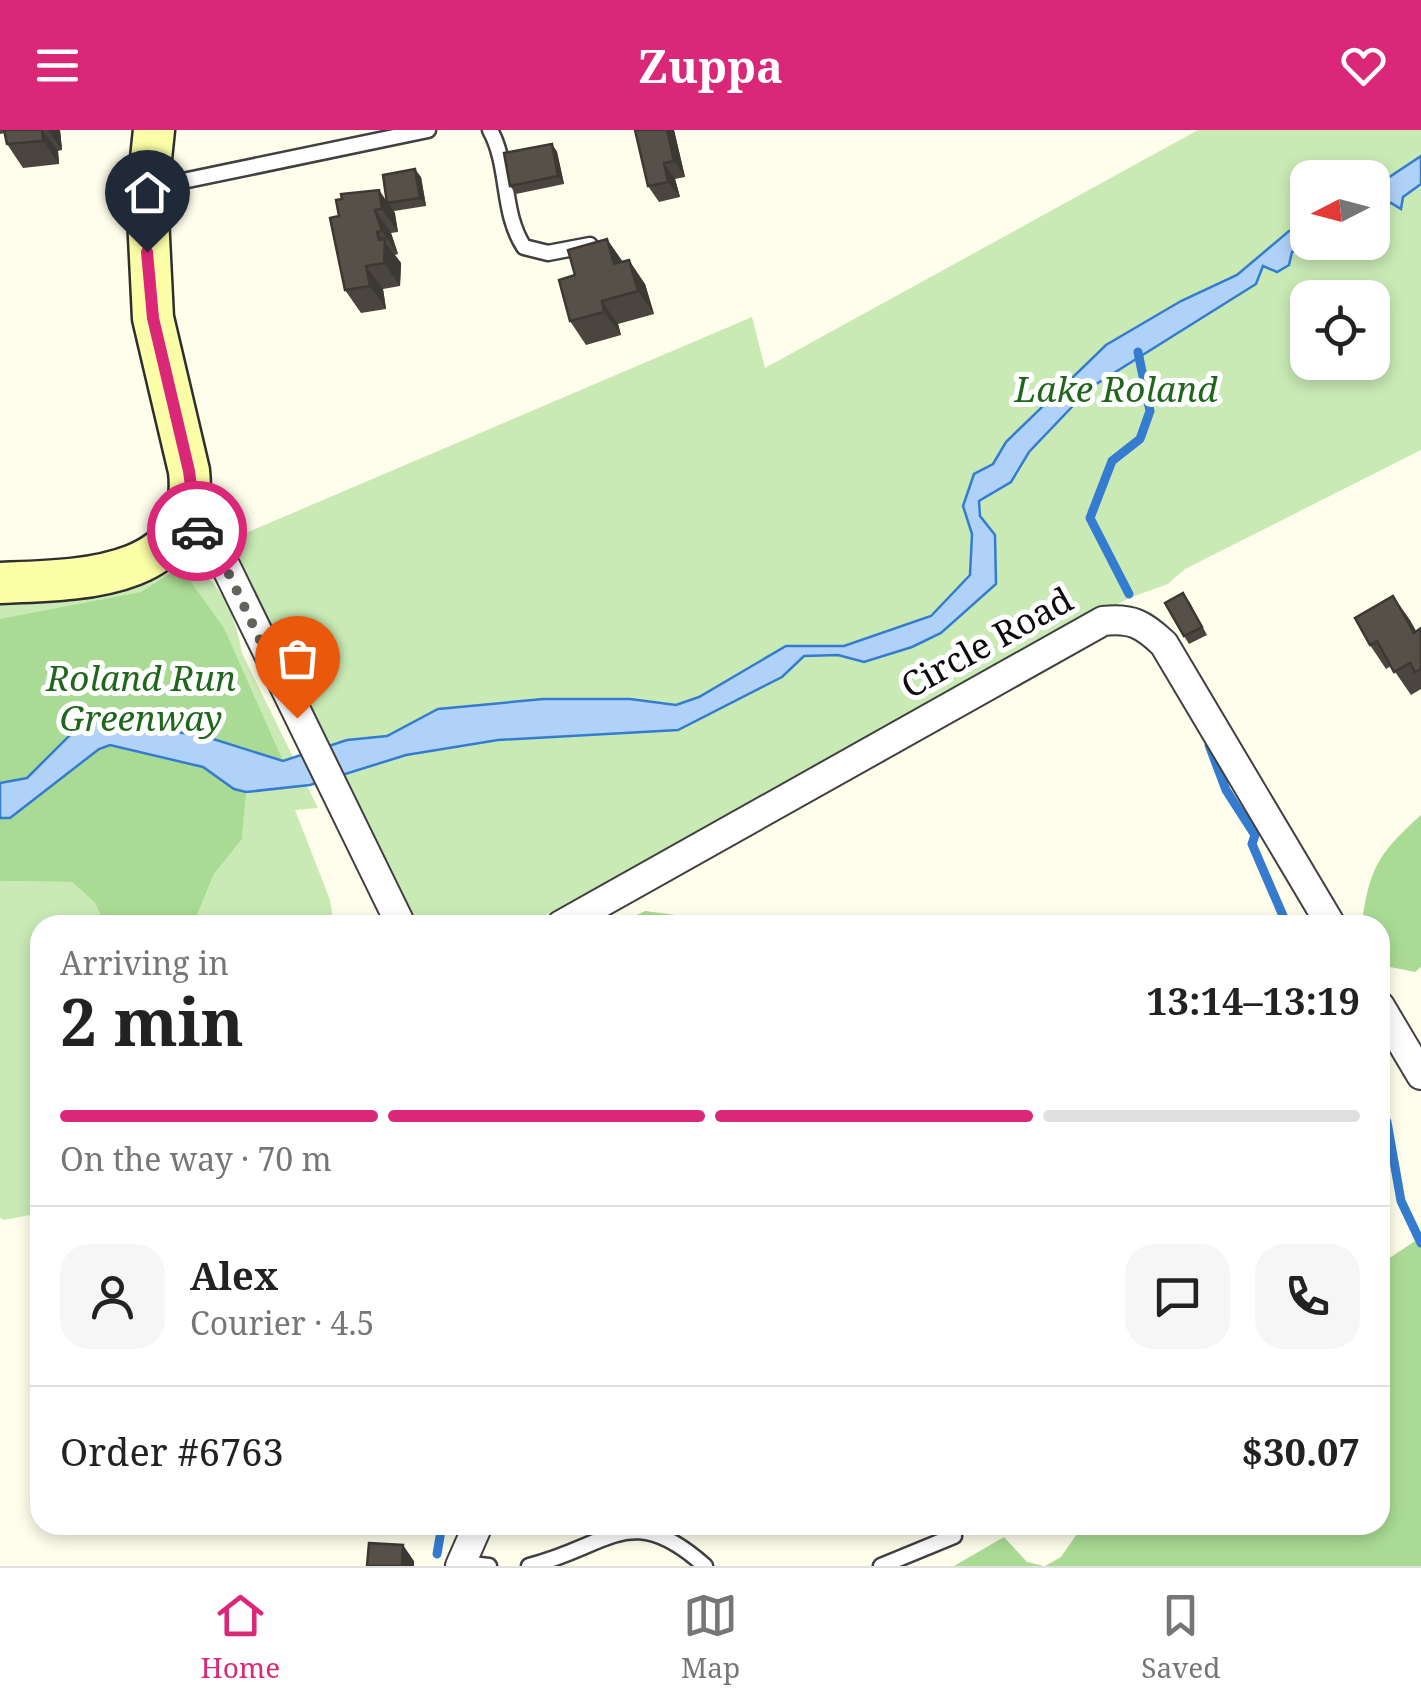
<!DOCTYPE html>
<meta charset="utf-8">
<style>
:root{--surface:#fff;--page:#f6f6f6;--text:#222;--muted:#767676;--line:#e0e0e0;--accent:#db2777}
body{margin:0;font-family:"Noto Serif",serif;background:var(--page);color:var(--text);height:100vh;display:flex;flex-direction:column;font-size:38px;white-space:nowrap}
*{box-sizing:border-box;margin:0}
p{font-size:32px;color:var(--muted)}
.icon{flex:none;width:55px;height:55px;fill:none;stroke:currentColor;stroke-width:2;stroke-linecap:round;stroke-linejoin:round}
.map{position:relative;flex:1;overflow:hidden}
.panel{position:absolute;left:30px;top:785px;width:1360px;height:620px;display:flex;flex-direction:column;background:var(--surface);border-radius:30px;box-shadow:0 5px 15px #0003}
.panel>*{flex:none}
.needle{width:65px;rotate:264deg}
.controls{position:absolute;left:1290px;top:30px;display:grid;gap:20px}
.controls a{display:grid;place-items:center;width:100px;height:100px;border-radius:20px;background:var(--surface);box-shadow:0 5px 15px #0003;font-size:50px}
.pin{position:absolute;display:grid;place-items:center;width:85px;height:85px;color:#fff;margin:-102px -42px;border-radius:50% 50% 50% 0;rotate:-45deg;box-shadow:0 0 10px #0007}
.pin .icon{rotate:45deg}
.courier{position:absolute;display:grid;place-items:center;width:100px;height:100px;margin:-50px;border:8px solid #db2777;border-radius:50%;background:#fff;color:#222;box-shadow:0 2px 12px #0007}
.summary em{font-style:normal;font-weight:700}
.summary div{display:flex;flex-direction:column-reverse}
.summary{display:flex;align-items:center;justify-content:space-between;height:170px;padding:0 30px}
h1{font-size:65px;font-weight:700;line-height:75px}
.bar{display:grid;grid-template-columns:repeat(4,1fr);gap:15px 10px;align-content:center;height:120px;padding:0 30px}
.bar i{height:12px;border-radius:8px;background:var(--line)}
.bar .current{background:var(--accent)}
.bar p{grid-column:span 4}
.line{display:flex;align-items:center;gap:25px;padding:0 30px;border-top:2px solid var(--line)}
.line div{flex:1}
.round{display:grid;place-items:center;flex:none;width:105px;height:105px;border-radius:30px;background:var(--page)}
header{display:flex;justify-content:space-between;align-items:center;height:130px;padding:0 30px;background:var(--accent);color:#fff;font-size:45px;font-weight:700}
.dock{display:flex;justify-content:space-around;align-items:center;height:140px;border-top:2px solid var(--line);background:var(--surface);font-size:28px;color:var(--muted)}
.dock a{display:grid;justify-items:center;gap:5px}
.dock .current{color:var(--accent)}
.map>svg:first-child{display:block}
.green{fill:#c9eab5;fill-rule:evenodd}
.forest{fill:#aadb94}
.water{fill:#b0d2f8;stroke:#357cd0;stroke-width:2.5}
.lines{fill:none;stroke-linecap:round;stroke-linejoin:round}
.stream{stroke:#357cd0;stroke-width:9}
.lane-casing{stroke:#404040;stroke-width:19}
.street-casing{stroke:#404040;stroke-width:32}
.secondary-casing{stroke:#2f2f2f;stroke-width:45}
.lane{stroke:#fff;stroke-width:14}
.street{stroke:#fff;stroke-width:28}
.secondary{stroke:#fcffa7;stroke-width:40}
.wall{fill:#4a453f}
.shaded-wall{fill:#3c3833}
.building{fill:#565049;stroke:#3c3833;stroke-width:2.5}
.done{stroke:#62615b;stroke-width:10;stroke-dasharray:0 18}
.route{stroke:#db2777;stroke-width:12}
.labels{text-anchor:middle;stroke-width:10;stroke-linejoin:round;paint-order:stroke}
.park-label{font-size:35px;font-style:italic;fill:#20661c;stroke:#fff}
.street-label{font-size:35px;fill:#0d0d0d;stroke:#fff}
</style>
<header><svg class="icon" aria-label="menu" viewBox="0 0 24 24"><path d="M4 6h16M4 12h16M4 18h16"/></svg>Zuppa<svg class="icon" aria-label="heart" viewBox="0 0 24 24"><path d="M12 20l-8-8c-3-5 5-10 8-4 3-6 11-1 8 4z"/></svg></header>
<div class="map">
<svg width="1421" height="1436" viewBox="0 0 1421 1436">
<rect width="100%" height="100%" fill="#fffeec"/>
<g class="green">
<path d="M1198,0h223v320l-236,119 -17,15 -39,14 -602,327h-114l-186,-384 525,-224 13,51zM1308,48h64v64h-64zM1308,168h64v64h-64z"/>
<path d="M190,436c33,15 46,53 52,87l76,155 -23,2 35,90 4,25h-141l21,-51 28,-35 2,-28 -219,-15 -25,23v-221l102,-4z"/>
<polygon points="0,751 72,752 95,773 105,795 40,795 40,1083 4,1090 0,1088"/>
</g>
<g class="forest">
<polygon points="180,437 224,498 283,631 210,608 77,597 27,648 0,653 0,489 141,462"/>
<polygon points="110,615 203,637 234,659 246,662 242,709 214,744 193,795 105,795 95,773 72,752 0,751 0,688 10,688 99,619"/>
<path d="M1421,685v152l-6,5 -35,-7v-40h-18c7,-57 17,-72 59,-110z"/>
<polygon points="645,781 683,786 691,795 616,795"/>
<polygon points="1421,1107 1421,1436 1045,1436 1061,1427 1083,1395 1380,1395 1380,1149 1388,1129"/>
<polygon points="1004,1407 1027,1432 1044,1436 954,1436"/>
</g>
<g class="water">
<polygon points="1421,26 1421,54 1403,67 1401,79 1391,73 1373,82 1373,58"/>
<polygon points="1307,95 1308,112 1315,113 1292,122 1289,135 1277,142 1263,136 1256,154 1090,258 1029,322 1011,352 979,371 980,386 995,405 996,454 941,503 912,517 864,532 838,525 804,526 782,547 678,600 498,610 406,625 310,655 246,662 234,659 203,637 110,615 99,619 10,688 0,688 0,653 27,648 78,597 108,589 210,608 283,631 347,610 387,606 438,579 543,569 630,569 676,575 699,567 786,516 844,516 931,486 970,445 972,404 963,376 974,344 993,334 1006,312 1106,215 1181,171 1237,145 1289,101"/>
</g>
<g class="lines">
<g class="stream">
<polyline points="1129,464 1090,388 1112,331 1140,309 1150,281 1138,222"/>
<polyline points="1209,615 1226,660 1255,705 1252,714 1287,795"/>
<polyline points="1380,985 1387,992 1401,1071 1421,1113"/>
<polyline points="437,1424 442,1395"/>
</g>
<g class="lane-casing">
<g id="lane">
<path d="M490,0c20,36 11,82 34,117l24,6 42,-8"/>
<polyline points="154,57 428,0"/>
<polyline points="462,1433 489,1436"/>
<path d="M529,1436c81,-20 101,-67 176,0"/>
<polyline points="881,1436 954,1406"/>
</g>
</g>
<g class="street-casing">
<g id="street">
<polyline points="186,388 226,437 401,795"/>
<path d="M561,795l542,-304c29,-3 40,3 61,23l167,281"/>
<polyline points="1380,876 1421,945"/>
<polyline points="460,1436 478,1395"/>
</g>
</g>
<g class="secondary-casing">
<path id="secondary" d="M0,453c77,-3 201,-2 189,-112l-36,-153 -6,-121 7,-67"/>
</g>
<use href="#lane" class="lane"/>
<use href="#street" class="street"/>
<use href="#secondary" class="secondary"/>
</g>
<g class="wall">
<polygon points="0,0 60,0 62,20 58,21 59,34 23,38 7,14 5,3 0,4"/>
<polygon points="674,0 685,47 675,49 680,67 659,72 648,56"/>
<polygon points="552,14 557,22 564,54 516,64 510,56"/>
<polygon points="421,47 426,76 394,81 398,102 391,103 398,124 395,125 401,133 400,156 383,159 386,179 361,183 345,160 339,86 387,72"/>
<polygon points="623,132 645,154 654,184 618,194 621,205 586,215 570,191"/>
<polygon points="1393,466 1416,502 1421,498 1421,559 1411,565 1391,536 1386,539 1370,515"/>
<polygon points="1189,471 1207,505 1189,514 1184,506"/>
<polygon points="1019,1395 1042,1395 1026,1405"/>
</g>
<g class="shaded-wall">
<polygon points="42,0 58,21 59,34 43,11"/>
<polygon points="48,0 60,0 62,20"/>
<polygon points="667,0 674,0 685,47 674,31"/>
<polygon points="552,14 557,22 564,54 558,46"/>
<polygon points="664,33 675,49 680,67 668,52"/>
<polygon points="415,39 421,47 426,76 420,68"/>
<polygon points="379,60 395,83 398,102 382,79"/>
<polygon points="375,80 391,103 398,124 382,101"/>
<polygon points="377,102 401,133 400,156 384,133"/>
<polygon points="607,109 623,132 614,134"/>
<polygon points="629,130 645,154 654,184 638,161"/>
<polygon points="366,136 383,159 386,179 370,156"/>
<polygon points="602,171 618,194 621,205 604,182"/>
<polygon points="1393,466 1410,490 1421,510 1414,503"/>
<polygon points="403,1415 414,1431 414,1436 402,1436"/>
</g>
<g class="building">
<polygon points="4,0 42,0 43,11 7,14"/>
<polygon points="635,0 667,0 674,31 664,33 668,52 648,56"/>
<polygon points="552,14 558,46 510,56 504,23"/>
<polygon points="415,39 420,68 387,73 383,45"/>
<polygon points="379,60 382,79 375,80 382,101 377,102 379,110 385,109 384,133 366,136 370,156 345,160 330,88 339,86 336,70 342,69 341,64"/>
<polygon points="607,109 614,134 629,130 638,161 602,171 604,182 570,191 559,150 575,145 568,120"/>
<polygon points="1183,463 1202,497 1184,506 1165,473"/>
<polygon points="1393,466 1414,503 1421,498 1421,539 1415,542 1410,533 1394,542 1377,511 1370,515 1355,488"/>
<polygon points="369,1413 403,1415 402,1436 367,1436"/>
</g>
<g class="lines">
<polyline class="done" points="197,401 226,438 297,588"/>
<polyline class="route" points="147,122 153,188 189,341 192,364 186,388 197,401"/>
</g>
<g class="labels">
<g class="park-label">
<text x="1116" y="272">Lake Roland</text>
<text x="141" y="561">Roland Run<tspan x="141" dy="40">Greenway</tspan></text>
</g>
<g class="street-label">
<text transform="translate(987 513) rotate(-29)" y="12">Circle Road</text>
</g>
</g>
</svg>
<div class="controls">
<a><svg class="needle" viewBox="-14 -14 28 28"><path d="M0-13l5 13h-10z" fill="#e53935"/><path d="M0 13l5-13h-10z" fill="#767676"/></svg></a>
<a><svg class="icon" aria-label="locate" viewBox="0 0 24 24"><circle cx="12" cy="12" r="6"/><path d="M12 2v4M12 18v4M2 12h4M18 12h4"/></svg></a>
</div>
<div class="pin" style="left:297px;top:588px;background:#ea580c"><svg class="icon" aria-label="bag" viewBox="0 0 24 24"><path d="M5 8h14l-1 12H6zM9 8a3 3 0 0 1 6 0"/></svg></div>
<div class="pin" style="left:147px;top:122px;background:#1f2937"><svg class="icon" aria-label="home" viewBox="0 0 24 24"><path d="M3 11l9-7 9 7M6 9v11h12V9"/></svg></div>
<div class="courier" style="left:197px;top:401px"><svg class="icon" aria-label="car" viewBox="0 0 24 24"><path d="M5 17H2v-5l4-1 3-4h7l3 4 3 1v5h-3M9 17h6M6 11h13"/><circle cx="7" cy="17" r="2"/><circle cx="17" cy="17" r="2"/></svg></div>
<section class="panel">
<div class="summary"><div><h1>2 min</h1><p>Arriving in</p></div><em>13:14–13:19</em></div>
<div class="bar"><i class="current"></i><i class="current"></i><i class="current"></i><i></i><p>On the way · 70 m</p></div>
<div class="line" style="height:180px"><a class="round"><svg class="icon" aria-label="person" viewBox="0 0 24 24"><circle cx="12" cy="8" r="4"/><path d="M4 21q1-7 8-7t8 7"/></svg></a><div><b>Alex</b><p>Courier · 4.5</p></div><a class="round"><svg class="icon" aria-label="chat" viewBox="0 0 24 24"><path d="M4 5h16v11H9l-5 4z"/></svg></a><a class="round"><svg class="icon" aria-label="phone" viewBox="0 0 24 24"><path d="M5 4h4l2 5-3 2q2 4 5 5l2-3 5 2v4C11 20 4 13 5 4z"/></svg></a></div>
<div class="line" style="height:130px"><div>Order #6763</div><b>$30.07</b></div>
</section>
</div>
<nav class="dock">
<a class="current"><svg class="icon" aria-label="home" viewBox="0 0 24 24"><path d="M3 11l9-7 9 7M6 9v11h12V9"/></svg>Home</a>
<a><svg class="icon" aria-label="map" viewBox="0 0 24 24"><path d="M3 6l6-2 6 2 6-2v14l-6 2-6-2-6 2zM9 4v14M15 6v14"/></svg>Map</a>
<a><svg class="icon" aria-label="saved" viewBox="0 0 24 24"><path d="M7 4h10v16l-5-4-5 4z"/></svg>Saved</a>
</nav>
